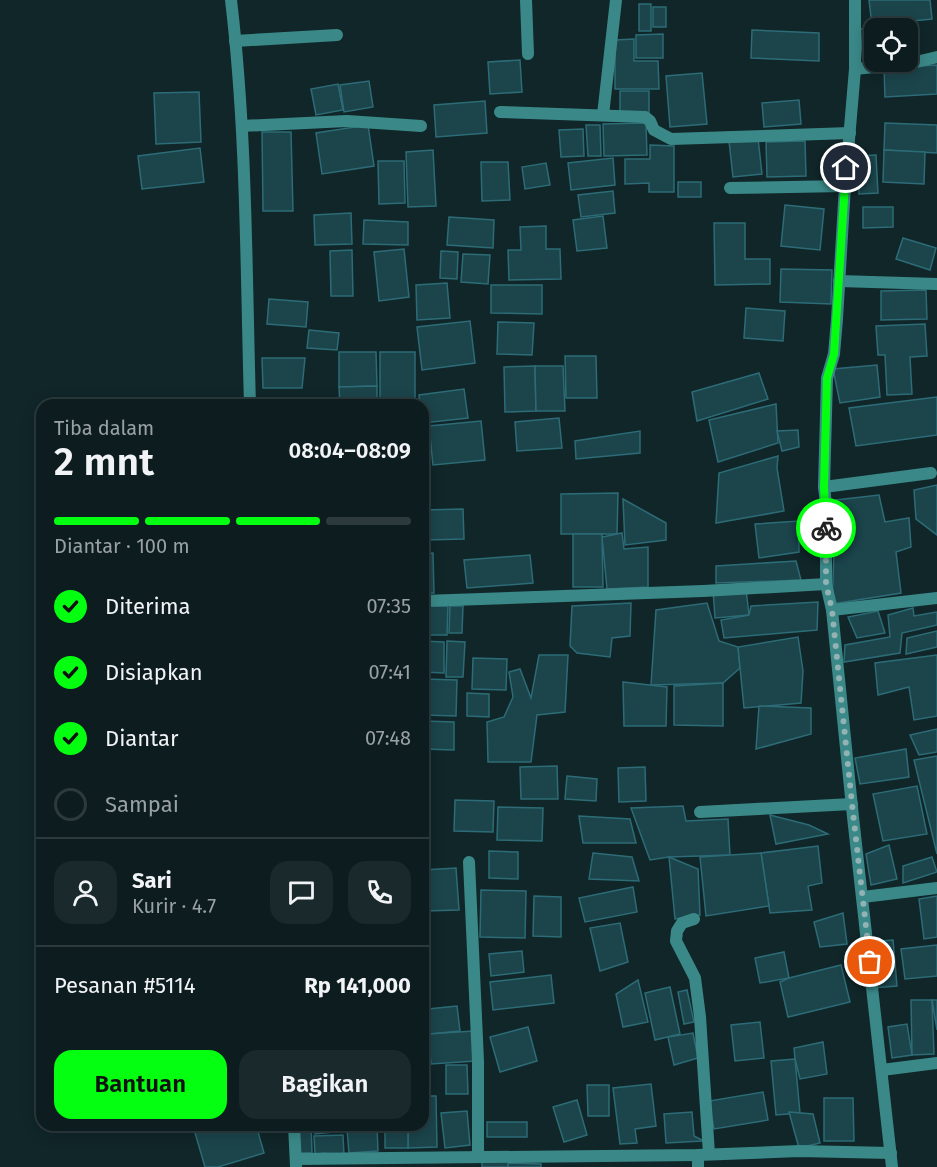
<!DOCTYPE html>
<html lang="id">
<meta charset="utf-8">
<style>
:root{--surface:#0c1c1f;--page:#1a292c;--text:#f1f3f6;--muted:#9aa1a4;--line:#2c3a3d;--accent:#04ff10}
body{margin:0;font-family:"Fira Sans",sans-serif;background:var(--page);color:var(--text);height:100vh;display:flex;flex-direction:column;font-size:22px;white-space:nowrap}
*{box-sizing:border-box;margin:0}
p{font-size:20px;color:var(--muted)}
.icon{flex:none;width:33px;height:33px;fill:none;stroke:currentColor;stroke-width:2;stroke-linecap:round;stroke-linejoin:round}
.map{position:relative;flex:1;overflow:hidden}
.panel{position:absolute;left:36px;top:399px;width:393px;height:732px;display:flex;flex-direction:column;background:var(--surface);border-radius:18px;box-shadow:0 3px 15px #0003,0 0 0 2px var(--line)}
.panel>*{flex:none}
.fabs{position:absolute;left:864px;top:18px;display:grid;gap:12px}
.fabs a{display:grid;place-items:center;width:54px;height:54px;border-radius:12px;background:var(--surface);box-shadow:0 3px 15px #0003,0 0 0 2px var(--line);font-size:30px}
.pin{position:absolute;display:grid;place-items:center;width:51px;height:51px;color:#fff;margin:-26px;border:3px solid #fff;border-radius:50%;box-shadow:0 2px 6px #0007}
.courier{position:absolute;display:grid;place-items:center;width:60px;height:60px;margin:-30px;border:4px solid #04ff10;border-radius:50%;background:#fff;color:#222;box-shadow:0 2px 8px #0007}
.overview em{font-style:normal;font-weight:600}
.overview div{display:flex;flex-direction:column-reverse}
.overview{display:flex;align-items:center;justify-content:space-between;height:102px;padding:0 18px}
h1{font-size:39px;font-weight:600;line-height:45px}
.bar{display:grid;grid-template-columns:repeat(4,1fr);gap:9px 6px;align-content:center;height:72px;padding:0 18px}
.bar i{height:8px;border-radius:4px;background:var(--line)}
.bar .selected{background:var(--accent)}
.bar p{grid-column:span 4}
.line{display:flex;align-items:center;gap:15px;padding:0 18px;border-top:2px solid var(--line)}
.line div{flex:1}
.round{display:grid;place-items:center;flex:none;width:63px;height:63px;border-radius:18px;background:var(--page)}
ol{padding:0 18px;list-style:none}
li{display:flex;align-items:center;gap:18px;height:66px}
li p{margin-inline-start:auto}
li .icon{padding:6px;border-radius:50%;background:var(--accent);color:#111;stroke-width:4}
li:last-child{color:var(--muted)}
li i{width:33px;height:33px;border:3px solid var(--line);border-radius:50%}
.cta{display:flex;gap:12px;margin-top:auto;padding:12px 18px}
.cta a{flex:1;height:69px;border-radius:18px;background:var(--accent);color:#111;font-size:24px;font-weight:600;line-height:69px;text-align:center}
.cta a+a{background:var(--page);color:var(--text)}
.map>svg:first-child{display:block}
.building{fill:#1b444b;stroke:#2d6c77;stroke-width:1.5}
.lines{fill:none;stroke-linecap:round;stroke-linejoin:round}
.street{stroke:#3a8988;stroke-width:12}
.done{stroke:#92b2b4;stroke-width:6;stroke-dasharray:0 10.8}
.route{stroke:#04ff10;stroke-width:8}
</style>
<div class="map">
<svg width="937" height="1167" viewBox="0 0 937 1167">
<rect width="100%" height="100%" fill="#102629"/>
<g class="building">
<polygon points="869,0 930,0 932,19 872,25"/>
<rect x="639" y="4" width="12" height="27"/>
<rect x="653" y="7" width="13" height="20"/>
<polygon points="912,25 914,59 908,60 908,28 874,28 874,62 863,63 860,29"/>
<polygon points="752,30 819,33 819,61 751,58"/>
<polygon points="663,34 663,58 636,58 636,35"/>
<polygon points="634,39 634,61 658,61 659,89 615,89 615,40"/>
<polygon points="520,60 522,92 490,94 488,62"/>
<polygon points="937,65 937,94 885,97 884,68"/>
<polygon points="702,73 707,124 670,127 666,76"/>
<polygon points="369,81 373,107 344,112 340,85"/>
<polygon points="338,84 343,110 316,115 311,89"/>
<rect x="620" y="91" width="29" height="23"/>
<polygon points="199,92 201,142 156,144 154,93"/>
<polygon points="799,100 801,124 764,127 762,103"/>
<polygon points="485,101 487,133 436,137 434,105"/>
<polygon points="646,123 647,155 604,156 603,124"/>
<polygon points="885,123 937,125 937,153 884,150"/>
<polygon points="368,125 374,166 322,174 316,133"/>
<polygon points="586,125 600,125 601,156 588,156"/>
<polygon points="583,129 584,156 561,157 559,130"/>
<polygon points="262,132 291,132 293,211 263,211"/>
<polygon points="758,138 762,174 733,177 729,141"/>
<polygon points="805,141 806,176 767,177 766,142"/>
<polygon points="650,145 674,146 674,192 649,192 649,183 625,184 625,159 650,159"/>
<polygon points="200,148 204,182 142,189 138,156"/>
<polygon points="433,150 436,206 408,207 406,152"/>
<polygon points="884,150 925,152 924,184 883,182"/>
<polygon points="876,155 878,193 859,194 857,156"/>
<polygon points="613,158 615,185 571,190 568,163"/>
<polygon points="378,161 404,161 405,203 379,204"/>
<polygon points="481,162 508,162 510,200 482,201"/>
<polygon points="546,163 550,185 525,189 522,167"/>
<rect x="678" y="182" width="23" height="15"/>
<polygon points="613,191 615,213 581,217 578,195"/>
<polygon points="785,205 824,209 820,250 781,246"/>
<polygon points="863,207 893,207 893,227 863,228"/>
<polygon points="351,213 352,244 315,245 314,215"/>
<polygon points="603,216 607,248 577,251 573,220"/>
<polygon points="449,217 494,220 493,248 447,245"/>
<polygon points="364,220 408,222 408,245 363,244"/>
<polygon points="714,223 745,223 745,259 770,259 770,284 715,285"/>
<polygon points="546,226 546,249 560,249 561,279 509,280 508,250 521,250 520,227"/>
<polygon points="903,238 936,248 930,270 896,259"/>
<polygon points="404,249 409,297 379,301 374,252"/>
<polygon points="352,250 353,296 331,296 330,251"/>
<polygon points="441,251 458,252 457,279 440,278"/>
<polygon points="463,254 490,255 488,284 461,282"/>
<polygon points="781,269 832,270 831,304 780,302"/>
<polygon points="447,283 450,318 417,320 416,285"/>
<polygon points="491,285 542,285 542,314 491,313"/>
<polygon points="926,290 927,319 881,320 881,291"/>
<polygon points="269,299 308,302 306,327 267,324"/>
<polygon points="746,308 785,311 783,341 744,338"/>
<polygon points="470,321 475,363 422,370 417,327"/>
<polygon points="498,322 534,323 532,355 497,354"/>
<polygon points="925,324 927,356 910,357 912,394 887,395 885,355 878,355 876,326"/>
<polygon points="309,330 339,333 337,350 307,348"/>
<polygon points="339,352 376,352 377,386 339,387"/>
<rect x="380" y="352" width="35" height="53"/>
<polygon points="565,356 596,356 597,398 566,398"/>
<polygon points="262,358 305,358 302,388 263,388"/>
<polygon points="877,365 880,397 840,403 833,369"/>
<polygon points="535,366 536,411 505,412 504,367"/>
<polygon points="535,366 563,366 565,411 536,411"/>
<polygon points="759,373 768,399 697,421 692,392"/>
<polygon points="377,386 377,405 340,405 339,387"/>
<polygon points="464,389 468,418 423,423 423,405 420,405 419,395"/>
<polygon points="937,397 937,435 856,446 849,408"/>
<polygon points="776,404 778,443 718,462 709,420"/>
<polygon points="559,418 562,448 517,451 515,422"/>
<polygon points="481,421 485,460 433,465 429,426"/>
<polygon points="798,430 799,447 782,451 777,431"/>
<polygon points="640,431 640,453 576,459 575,441"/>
<polygon points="778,456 777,468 784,511 716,523 719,473"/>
<polygon points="937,485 937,535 916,519 914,490"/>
<polygon points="618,493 617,534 561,534 561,494"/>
<polygon points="879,495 885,522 909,518 911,547 896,552 901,593 832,604 836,500"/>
<polygon points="623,499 666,523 666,540 625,545"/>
<polygon points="463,509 464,539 424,540 423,510"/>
<polygon points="799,521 799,552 759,558 755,524"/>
<polygon points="622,533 624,549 648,547 648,587 607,589 602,537"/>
<polygon points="573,534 602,534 603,587 573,587"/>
<polygon points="433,553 434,593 423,593 423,554"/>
<polygon points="530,555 533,583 467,588 464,560"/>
<polygon points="796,561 801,580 716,583 716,566"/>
<polygon points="746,589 749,615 715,618 713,590"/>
<polygon points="818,602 817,630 724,638 721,620 749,615 751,606"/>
<polygon points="631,603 630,636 612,638 610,657 577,653 570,646 572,606"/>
<polygon points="707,603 719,641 738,647 740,668 723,683 651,685 656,610"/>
<polygon points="423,606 448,606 447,635 423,635"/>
<polygon points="450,606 463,606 462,633 449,633"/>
<polygon points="913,608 914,616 937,612 937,625 902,633 900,653 844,662 845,645 890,637 888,615"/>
<polygon points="878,611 885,633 857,638 848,617"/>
<polygon points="937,631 937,647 906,654 907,638"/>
<polygon points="798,637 803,671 801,703 744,708 738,647"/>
<polygon points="423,641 444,642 444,673 423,672"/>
<polygon points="447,641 465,642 463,677 446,677"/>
<polygon points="539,655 568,655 565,712 537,715 531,762 488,762 487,722 504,717 513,697 509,672 520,669 531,698"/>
<polygon points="937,655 937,716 914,720 909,687 878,695 875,663"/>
<polygon points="473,658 507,659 506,690 472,689"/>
<polygon points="425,679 457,680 456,716 424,715"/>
<polygon points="623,682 667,687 666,726 624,726"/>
<polygon points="723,683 723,726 674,725 674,686"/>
<polygon points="467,693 489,694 489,717 467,716"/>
<polygon points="759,706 811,708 811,734 756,749"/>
<polygon points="423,721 454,722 454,750 423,749"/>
<polygon points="937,729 937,752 919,755 910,735"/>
<polygon points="906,749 909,777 860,784 855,758"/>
<polygon points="937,756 937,854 914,760"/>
<polygon points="557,766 558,799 521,799 520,767"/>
<polygon points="645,767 646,801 619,802 618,768"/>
<polygon points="567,776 597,779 596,801 565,799"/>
<polygon points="917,786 927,834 883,841 873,794"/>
<polygon points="455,800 494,801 493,832 454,831"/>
<polygon points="683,806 686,821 728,819 730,855 669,857 650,860 631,808"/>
<polygon points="498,807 543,808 542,841 497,840"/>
<polygon points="770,815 809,825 828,834 776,844"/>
<polygon points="579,816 630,819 636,843 583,843"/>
<polygon points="889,845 897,879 871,885 866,854"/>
<polygon points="818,846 822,883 808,886 812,910 770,913 761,853"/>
<polygon points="489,851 518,852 518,879 489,878"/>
<polygon points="593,853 632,857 639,881 589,879"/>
<polygon points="761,853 769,906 706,916 700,857"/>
<polygon points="669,857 698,869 700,915 675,919"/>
<polygon points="932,857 937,872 903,883 903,866"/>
<polygon points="456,868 459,910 424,911 423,870"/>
<polygon points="633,887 637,912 585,922 579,898"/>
<polygon points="481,890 526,891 525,938 480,937"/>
<polygon points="534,896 561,897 561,937 533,936"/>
<polygon points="937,896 937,937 924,939 919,899"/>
<polygon points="843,913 847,944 820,947 814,922"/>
<polygon points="620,923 628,962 600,971 590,928"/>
<polygon points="893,940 897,986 873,988 868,942"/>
<polygon points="937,945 937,976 905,979 901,949"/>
<polygon points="522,951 524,972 491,976 489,954"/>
<polygon points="784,952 789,978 760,983 755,958"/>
<polygon points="841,965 850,1002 788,1017 780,982 789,978"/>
<polygon points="551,975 554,1003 493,1010 490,982"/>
<polygon points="638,980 648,1022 623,1027 616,994"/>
<polygon points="670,987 680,1034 655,1040 645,993"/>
<polygon points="687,990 694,1022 684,1024 678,992"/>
<polygon points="911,1000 932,1000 934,1054 912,1055"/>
<polygon points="932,1000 937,1000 937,1030"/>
<polygon points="457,1006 460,1031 430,1034 428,1009"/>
<polygon points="760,1022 764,1058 735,1061 731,1025"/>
<polygon points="907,1024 912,1055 892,1058 888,1027"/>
<polygon points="528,1027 537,1061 500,1072 490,1037"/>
<polygon points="473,1031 475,1061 431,1064 428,1034"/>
<polygon points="693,1033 698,1058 674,1065 668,1037"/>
<polygon points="823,1042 827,1074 800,1079 795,1059 794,1048"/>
<polygon points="795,1059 800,1113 776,1115 771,1061"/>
<polygon points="446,1065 467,1065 468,1094 446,1094"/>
<polygon points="651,1084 656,1126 635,1129 637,1143 620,1144 613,1088"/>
<polygon points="587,1085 609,1085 609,1116 588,1116"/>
<polygon points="763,1092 768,1120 714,1129 709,1101"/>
<polygon points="423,1096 436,1096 437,1147 408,1148 408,1125 423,1125"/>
<polygon points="824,1098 853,1098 854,1141 824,1141"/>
<polygon points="577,1100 587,1135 564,1142 553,1107"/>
<polygon points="467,1111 470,1145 445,1148 441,1113"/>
<polygon points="692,1112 694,1136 704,1141 666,1143 664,1114"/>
<polygon points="789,1112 813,1114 820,1143 799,1148"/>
<rect x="487" y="1122" width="40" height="15"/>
<polygon points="195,1125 256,1125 264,1153 218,1167 205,1167 193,1126"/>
<polygon points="296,1125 311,1125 312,1153 298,1153"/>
<polygon points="314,1125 343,1125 343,1131 315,1134"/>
<polygon points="347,1125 376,1125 377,1127 347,1129"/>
<rect x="385" y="1125" width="23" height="23"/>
<polygon points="377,1127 378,1151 349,1153 347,1129"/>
<polygon points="343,1135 344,1156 327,1157 326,1153 315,1154 314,1136"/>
<polygon points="482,1160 509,1160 508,1167 482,1167"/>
<polygon points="508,1163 541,1164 541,1167 508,1167"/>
</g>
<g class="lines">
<g class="street">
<path d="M231,0c16,134 15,270 19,405"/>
<polyline points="526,0 528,54"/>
<polyline points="855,0 855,69 845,186 837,319 834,354 827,378 824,487 826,504 826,584 832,610 853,817 892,1167"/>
<polyline points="235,41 337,35"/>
<polyline points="855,69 912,63 937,57"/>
<polyline points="500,112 645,117 650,121 654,130 671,139 850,133"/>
<polyline points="603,115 616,0"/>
<polyline points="242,126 347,121 421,126"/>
<polyline points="730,188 845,186"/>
<polyline points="839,281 937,284"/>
<polyline points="824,487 931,473"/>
<polyline points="423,601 703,591 826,584"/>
<polyline points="832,610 937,598"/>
<polyline points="700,812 852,804"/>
<polyline points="469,862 478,1061 478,1157"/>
<polyline points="863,897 937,888"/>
<polyline points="694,919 682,923 677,931 676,941 695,978 700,1017 709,1154"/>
<polyline points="882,1070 937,1063"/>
<polyline points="294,1125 296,1166"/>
<polyline points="698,1155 698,1167"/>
<polyline points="296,1159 698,1155 799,1151 891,1153"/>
</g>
</g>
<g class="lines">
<polyline class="done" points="826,528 826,584 832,610 852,804 870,962"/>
<polyline class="route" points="826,528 824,487 827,378 834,354 846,168"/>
</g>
</svg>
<div class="fabs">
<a><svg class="icon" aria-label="locate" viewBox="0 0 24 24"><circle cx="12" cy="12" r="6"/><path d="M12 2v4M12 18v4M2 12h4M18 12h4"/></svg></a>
</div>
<div class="pin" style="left:870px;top:962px;background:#ea580c"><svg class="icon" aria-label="bag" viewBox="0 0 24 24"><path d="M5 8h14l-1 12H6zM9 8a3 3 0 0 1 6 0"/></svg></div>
<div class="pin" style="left:846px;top:168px;background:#1f2937"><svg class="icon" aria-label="home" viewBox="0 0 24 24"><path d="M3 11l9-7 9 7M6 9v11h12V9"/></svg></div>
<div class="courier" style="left:826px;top:528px"><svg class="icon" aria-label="bike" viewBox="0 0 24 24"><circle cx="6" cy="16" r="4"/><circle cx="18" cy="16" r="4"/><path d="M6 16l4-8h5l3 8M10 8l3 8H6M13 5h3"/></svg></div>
<section class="panel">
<div class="overview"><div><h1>2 mnt</h1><p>Tiba dalam</p></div><em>08:04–08:09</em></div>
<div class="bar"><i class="selected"></i><i class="selected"></i><i class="selected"></i><i></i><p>Diantar · 100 m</p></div>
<ol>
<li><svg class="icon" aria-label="check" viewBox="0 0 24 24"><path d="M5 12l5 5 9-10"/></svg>Diterima<p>07:35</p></li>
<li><svg class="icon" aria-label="check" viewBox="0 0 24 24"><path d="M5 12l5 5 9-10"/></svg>Disiapkan<p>07:41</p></li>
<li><svg class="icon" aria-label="check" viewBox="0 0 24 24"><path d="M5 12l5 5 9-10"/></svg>Diantar<p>07:48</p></li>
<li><i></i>Sampai</li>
</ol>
<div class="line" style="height:108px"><a class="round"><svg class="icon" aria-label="person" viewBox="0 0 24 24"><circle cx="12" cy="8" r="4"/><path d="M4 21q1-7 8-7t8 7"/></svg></a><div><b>Sari</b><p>Kurir · 4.7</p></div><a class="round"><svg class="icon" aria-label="chat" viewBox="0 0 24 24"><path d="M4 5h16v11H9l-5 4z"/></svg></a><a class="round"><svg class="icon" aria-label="phone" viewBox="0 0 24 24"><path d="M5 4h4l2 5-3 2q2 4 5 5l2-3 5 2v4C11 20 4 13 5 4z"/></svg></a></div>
<div class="line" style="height:78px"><div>Pesanan #5114</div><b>Rp 141,000</b></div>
<div class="cta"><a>Bantuan</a><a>Bagikan</a></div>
</section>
</div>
